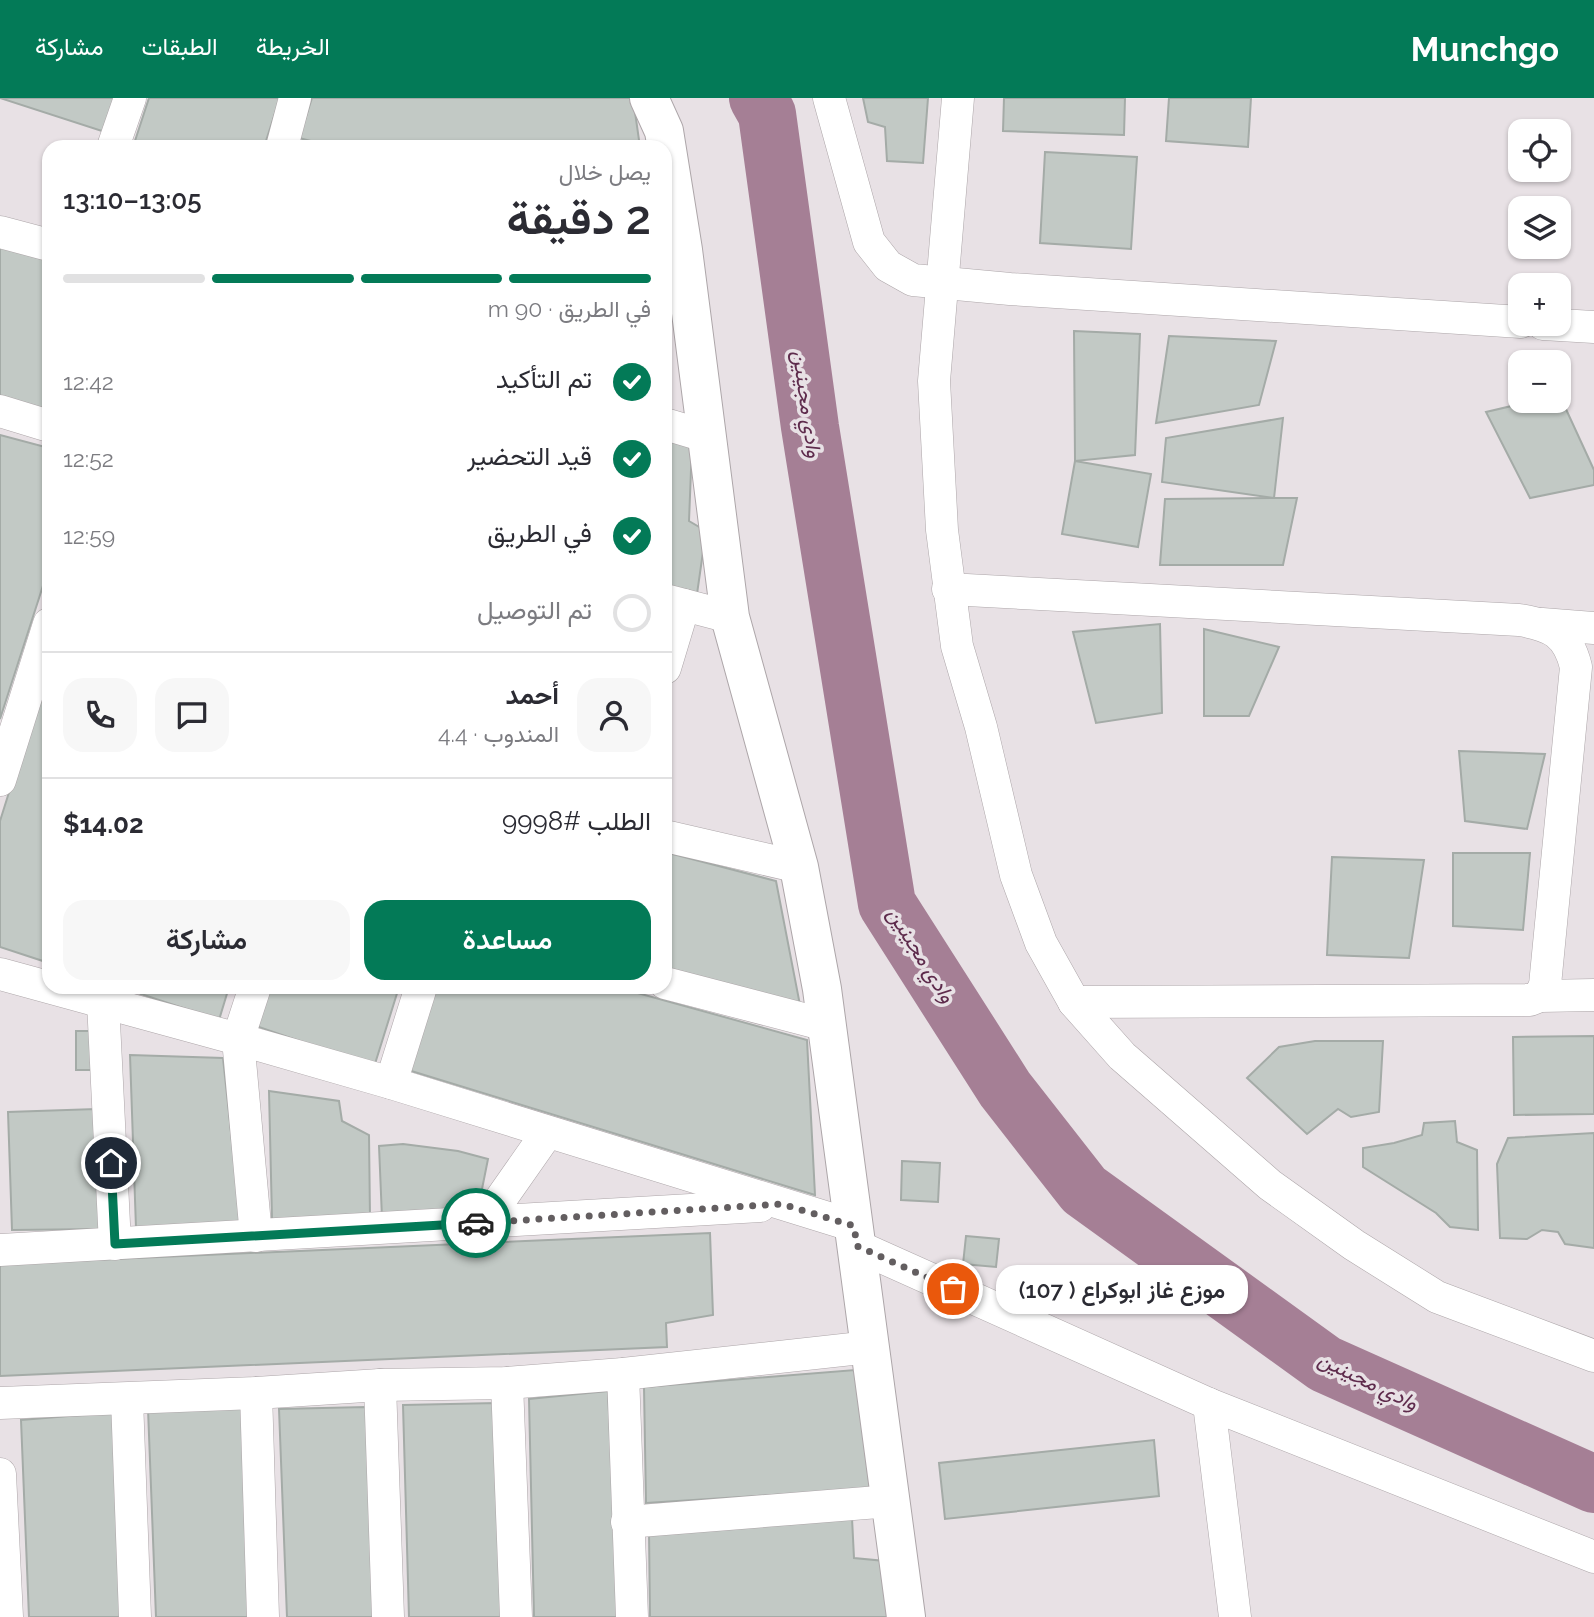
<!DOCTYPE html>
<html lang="ar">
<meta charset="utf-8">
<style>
:root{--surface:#fff;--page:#f7f7f7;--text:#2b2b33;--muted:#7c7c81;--line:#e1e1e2;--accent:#037a57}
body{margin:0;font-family:Raleway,Vazirmatn,sans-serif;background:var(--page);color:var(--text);direction:rtl;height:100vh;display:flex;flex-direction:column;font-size:26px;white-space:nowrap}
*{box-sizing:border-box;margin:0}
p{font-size:23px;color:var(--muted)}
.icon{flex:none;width:38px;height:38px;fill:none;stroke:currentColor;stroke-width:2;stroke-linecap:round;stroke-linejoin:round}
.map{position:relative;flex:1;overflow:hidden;direction:ltr}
.panel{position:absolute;left:42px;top:42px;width:630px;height:854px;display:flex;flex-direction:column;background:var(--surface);border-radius:21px;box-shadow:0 2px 5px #0004;direction:rtl}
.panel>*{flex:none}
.controls{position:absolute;left:1508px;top:21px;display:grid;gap:14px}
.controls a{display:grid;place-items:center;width:63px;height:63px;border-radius:14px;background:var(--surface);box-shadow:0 2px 5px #0004;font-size:35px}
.pin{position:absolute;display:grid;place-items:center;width:60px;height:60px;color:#fff;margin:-30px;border:4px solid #fff;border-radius:50%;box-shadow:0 2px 7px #0007}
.courier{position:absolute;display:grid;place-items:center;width:70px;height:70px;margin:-35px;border:5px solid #037a57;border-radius:50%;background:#fff;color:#222;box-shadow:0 2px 9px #0007}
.bubble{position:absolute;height:49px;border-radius:21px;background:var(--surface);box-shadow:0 2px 5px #0004;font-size:23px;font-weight:600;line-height:49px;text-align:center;direction:rtl}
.head em{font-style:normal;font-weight:600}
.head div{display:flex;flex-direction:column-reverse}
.head{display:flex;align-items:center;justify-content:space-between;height:119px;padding:0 21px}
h1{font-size:46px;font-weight:600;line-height:52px}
.bar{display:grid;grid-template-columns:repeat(4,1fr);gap:10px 7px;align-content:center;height:84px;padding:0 21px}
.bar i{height:9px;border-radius:5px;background:var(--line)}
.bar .active{background:var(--accent)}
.bar p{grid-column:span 4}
.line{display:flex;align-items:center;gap:18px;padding:0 21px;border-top:2px solid var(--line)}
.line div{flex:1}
.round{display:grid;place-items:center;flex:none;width:74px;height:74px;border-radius:21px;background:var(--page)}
ol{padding:0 21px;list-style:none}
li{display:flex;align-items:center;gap:21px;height:77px}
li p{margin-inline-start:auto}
li .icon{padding:7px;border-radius:50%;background:var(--accent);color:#fff;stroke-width:4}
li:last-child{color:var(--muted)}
li i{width:38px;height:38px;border:4px solid var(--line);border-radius:50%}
.button{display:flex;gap:14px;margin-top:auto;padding:14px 21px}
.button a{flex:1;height:80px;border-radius:21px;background:var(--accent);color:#fff;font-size:28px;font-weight:600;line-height:80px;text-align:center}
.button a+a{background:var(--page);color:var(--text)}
header{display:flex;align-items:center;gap:42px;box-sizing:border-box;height:98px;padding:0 35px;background:var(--accent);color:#fff}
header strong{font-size:33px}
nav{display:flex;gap:38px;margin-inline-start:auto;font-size:24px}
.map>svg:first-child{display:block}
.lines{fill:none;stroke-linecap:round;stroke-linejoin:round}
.river{stroke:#a57f95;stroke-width:58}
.building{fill:#c2c9c5;stroke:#a4aba7;stroke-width:2}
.street-casing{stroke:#ada6a9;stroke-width:33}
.secondary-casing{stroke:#ada6a9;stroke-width:40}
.street{stroke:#fff;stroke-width:32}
.secondary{stroke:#fff;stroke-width:38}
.done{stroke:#635e60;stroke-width:7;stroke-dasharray:0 12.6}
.route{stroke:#037a57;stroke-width:9}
.labels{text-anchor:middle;stroke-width:7;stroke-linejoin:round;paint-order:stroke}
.water-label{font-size:21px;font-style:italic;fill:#5e2b4c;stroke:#e8e1e5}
</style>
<header>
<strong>Munchgo</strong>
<nav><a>الخريطة</a><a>الطبقات</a><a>مشاركة</a></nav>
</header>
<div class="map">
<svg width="1594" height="1519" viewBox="0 0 1594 1519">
<rect width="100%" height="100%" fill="#e8e1e5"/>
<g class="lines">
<polyline class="river" points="758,0 767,16 810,329 887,806 1005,991 1084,1092 1325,1266 1594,1386"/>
</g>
<g class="building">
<polygon points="0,0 116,0 105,34"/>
<polygon points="149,0 280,0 264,49 133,49"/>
<polygon points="312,0 633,0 640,49 334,49 299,40"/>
<polygon points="863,0 928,0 923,65 887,63 885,29 868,24"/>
<polygon points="1004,0 1125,0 1124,37 1003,33"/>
<polygon points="1169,0 1251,0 1248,49 1166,43"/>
<polygon points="1045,54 1137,59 1131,151 1040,145"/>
<polygon points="0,146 49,160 49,316 0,302"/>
<polygon points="665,165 671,167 666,311 665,311"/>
<polygon points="1074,233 1140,236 1135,357 1075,363"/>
<polygon points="1169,238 1276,243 1259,307 1156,325"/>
<polygon points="1559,296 1594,372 1594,387 1530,400 1486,314 1533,303 1559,303"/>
<polygon points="1283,320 1274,400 1162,384 1166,340"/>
<polygon points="0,337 49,350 49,469 0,621"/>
<polygon points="665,340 692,347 689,423 706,433 697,496 665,487"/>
<polygon points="1075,363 1151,376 1138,449 1062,436"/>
<polygon points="1274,400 1297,400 1283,467 1160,467 1165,401"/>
<polygon points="1160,526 1162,615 1096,625 1073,534"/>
<polygon points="1204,531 1279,549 1249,618 1204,618"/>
<polygon points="49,567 49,865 0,849 0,723"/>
<polygon points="1459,653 1545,656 1527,731 1465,723"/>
<polygon points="665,754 776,783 800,907 665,871"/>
<polygon points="1453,755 1530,755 1523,832 1453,828"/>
<polygon points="1332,759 1424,762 1409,860 1327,857"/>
<polygon points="120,889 229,889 219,922"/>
<polygon points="269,889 399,889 374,969 256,928"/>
<polygon points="433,889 616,889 807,942 815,1097 408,972"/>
<rect x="76" y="933" width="19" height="39"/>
<polygon points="1594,938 1594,1016 1514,1017 1513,939"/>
<polygon points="1315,943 1383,943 1379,1014 1351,1019 1338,1011 1307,1036 1247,980 1279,949"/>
<polygon points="130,957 223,960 241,1126 136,1130"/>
<polygon points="269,993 339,1003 342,1023 369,1037 370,1120 272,1121"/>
<polygon points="96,1011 103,1131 12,1132 8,1014"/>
<polygon points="1455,1023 1457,1044 1477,1052 1478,1132 1450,1129 1436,1115 1363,1069 1363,1050 1394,1045 1422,1037 1424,1025"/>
<polygon points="1594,1035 1594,1150 1565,1146 1558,1134 1542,1132 1527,1141 1500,1140 1497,1066 1508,1040"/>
<polygon points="403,1046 458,1053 488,1061 477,1116 382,1120 379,1048"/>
<polygon points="902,1063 940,1065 938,1104 901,1102"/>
<polygon points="710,1135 713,1217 666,1225 667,1249 0,1278 0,1166"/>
<polygon points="966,1138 999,1141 996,1169 963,1166"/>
<polygon points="855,1272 870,1391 646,1405 644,1289"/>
<polygon points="608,1293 619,1519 534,1519 529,1301"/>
<polygon points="497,1305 504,1519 409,1519 403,1307"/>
<polygon points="366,1309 375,1519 287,1519 279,1311"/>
<polygon points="245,1310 251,1519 156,1519 148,1311"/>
<polygon points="117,1314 125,1519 29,1519 21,1322"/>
<polygon points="1154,1342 1159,1398 945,1421 939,1365"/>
<polygon points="852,1420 854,1460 885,1463 890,1519 650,1519 649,1433"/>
</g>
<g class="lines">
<g class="street-casing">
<g id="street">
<polyline points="829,0 869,144 888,168 913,182 1010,191 1521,224"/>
<polyline points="958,0 934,283 942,432 957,548 981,629 1016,777 1041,845 1074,904 1122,958 1270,1087 1354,1147 1437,1199 1594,1258"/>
<polyline points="113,49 130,0"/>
<polyline points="282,49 295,0"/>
<polyline points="0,134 49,147"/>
<polyline points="1543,226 1594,229"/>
<polyline points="0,313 49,328"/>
<polyline points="665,326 705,338"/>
<path d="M948,491l571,31c32,5 49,13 57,47l-31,318 -5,11"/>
<polyline points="665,502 730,519"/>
<polyline points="1542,526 1594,530"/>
<polyline points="665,570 684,507"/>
<polyline points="0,682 49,526"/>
<polyline points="665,738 799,769"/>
<polyline points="0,876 238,941 391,985 854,1128"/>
<polyline points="665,885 826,927"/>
<polyline points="107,889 103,904 115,1146"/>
<polyline points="255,889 238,941 256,1138"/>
<polyline points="1074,904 1530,902 1540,898 1594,897"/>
<polyline points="391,985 421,889"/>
<polyline points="484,1125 547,1035"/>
<polyline points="857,1148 1209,1306 1594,1459"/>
<polyline points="0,1152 760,1108"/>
<polyline points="623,1276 632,1519"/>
<polyline points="507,1285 516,1519"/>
<polyline points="380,1287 388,1519"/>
<polyline points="256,1295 263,1519"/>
<polyline points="127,1301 135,1519"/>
<polyline points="0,1305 256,1295 380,1287 507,1285 623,1276 870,1249"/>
<polyline points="1209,1306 1235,1519"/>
<polyline points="0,1376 7,1519"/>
<polyline points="627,1424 891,1403"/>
</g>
</g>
<g class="secondary-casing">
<polyline id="secondary" points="649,0 664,33 683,152 730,519 799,769 822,891 906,1519"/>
</g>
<use href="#street" class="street"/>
<use href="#secondary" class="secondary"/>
</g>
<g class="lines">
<polyline class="done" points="476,1125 782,1106 854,1128 857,1148 953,1191"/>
<polyline class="route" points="111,1065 115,1146 476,1125"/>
</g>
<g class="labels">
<g class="water-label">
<text transform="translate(807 306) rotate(82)" y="7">وادي مجينين</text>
<text transform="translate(921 857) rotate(58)" y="7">وادي مجينين</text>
<text transform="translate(1368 1283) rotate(26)" y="7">وادي مجينين</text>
</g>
</g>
</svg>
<div class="controls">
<a><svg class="icon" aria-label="locate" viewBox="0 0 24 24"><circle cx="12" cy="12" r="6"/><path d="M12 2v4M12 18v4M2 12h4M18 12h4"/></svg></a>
<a><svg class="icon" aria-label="layers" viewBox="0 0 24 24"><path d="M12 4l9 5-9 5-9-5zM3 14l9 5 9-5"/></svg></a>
<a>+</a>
<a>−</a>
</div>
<div class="pin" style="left:953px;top:1191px;background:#ea580c"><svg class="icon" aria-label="bag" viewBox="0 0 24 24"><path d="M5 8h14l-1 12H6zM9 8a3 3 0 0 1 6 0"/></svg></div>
<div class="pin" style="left:111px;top:1065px;background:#1f2937"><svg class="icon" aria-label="home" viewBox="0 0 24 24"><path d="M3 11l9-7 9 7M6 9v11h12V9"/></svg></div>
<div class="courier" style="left:476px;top:1125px"><svg class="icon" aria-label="car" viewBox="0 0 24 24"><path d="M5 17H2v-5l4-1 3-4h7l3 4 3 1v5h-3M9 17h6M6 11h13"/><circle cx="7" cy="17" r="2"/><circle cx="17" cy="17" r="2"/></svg></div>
<div class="bubble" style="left:996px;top:1167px;width:252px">موزع غاز ابوكراع ( 107)</div>
<section class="panel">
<div class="head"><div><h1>2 دقيقة</h1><p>يصل خلال</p></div><em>13:05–13:10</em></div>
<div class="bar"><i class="active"></i><i class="active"></i><i class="active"></i><i></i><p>في الطريق · 90 m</p></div>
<ol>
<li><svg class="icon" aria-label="check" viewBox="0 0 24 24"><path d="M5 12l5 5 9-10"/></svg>تم التأكيد<p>12:42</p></li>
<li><svg class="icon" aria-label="check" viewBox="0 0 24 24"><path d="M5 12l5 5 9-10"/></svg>قيد التحضير<p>12:52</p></li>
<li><svg class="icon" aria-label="check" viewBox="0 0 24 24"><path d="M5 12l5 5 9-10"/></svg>في الطريق<p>12:59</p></li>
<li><i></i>تم التوصيل</li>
</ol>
<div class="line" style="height:126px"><a class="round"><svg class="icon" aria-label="person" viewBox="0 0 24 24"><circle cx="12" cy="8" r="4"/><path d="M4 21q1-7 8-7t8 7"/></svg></a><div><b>أحمد</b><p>المندوب · 4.4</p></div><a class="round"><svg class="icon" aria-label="chat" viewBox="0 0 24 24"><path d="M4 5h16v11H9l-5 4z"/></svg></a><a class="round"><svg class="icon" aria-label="phone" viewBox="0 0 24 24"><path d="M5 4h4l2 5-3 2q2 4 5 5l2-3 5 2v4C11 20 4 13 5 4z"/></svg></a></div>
<div class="line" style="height:91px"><div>الطلب #9998</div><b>$14.02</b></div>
<div class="button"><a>مساعدة</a><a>مشاركة</a></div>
</section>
</div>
